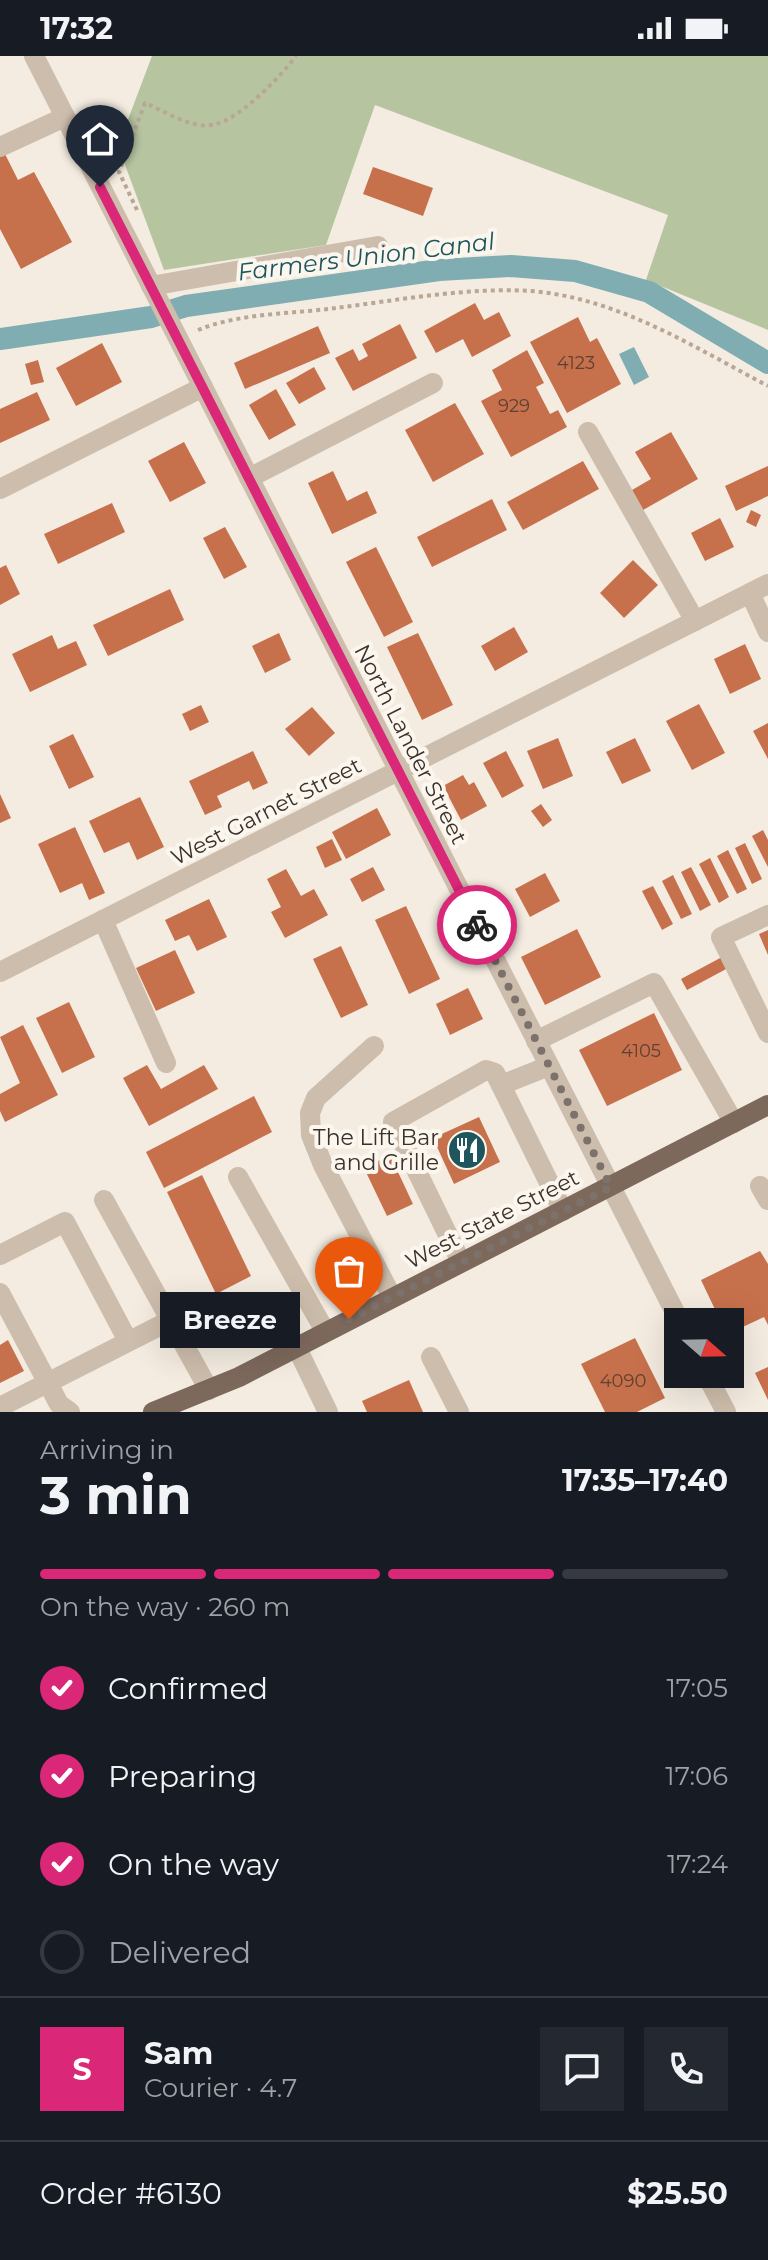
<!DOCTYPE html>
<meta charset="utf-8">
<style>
:root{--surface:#171b24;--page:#242831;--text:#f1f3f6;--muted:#9ea1a6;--line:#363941;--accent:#db2777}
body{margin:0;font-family:Montserrat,sans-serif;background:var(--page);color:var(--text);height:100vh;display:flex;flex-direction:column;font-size:30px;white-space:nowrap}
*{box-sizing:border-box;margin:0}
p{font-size:26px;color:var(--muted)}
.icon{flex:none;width:44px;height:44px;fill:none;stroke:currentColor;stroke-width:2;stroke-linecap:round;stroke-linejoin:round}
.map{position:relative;height:1356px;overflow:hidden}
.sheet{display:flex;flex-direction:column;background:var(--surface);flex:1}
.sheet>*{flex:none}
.needle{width:52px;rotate:110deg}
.buttons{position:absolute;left:664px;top:1252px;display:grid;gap:16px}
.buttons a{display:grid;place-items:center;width:80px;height:80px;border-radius:0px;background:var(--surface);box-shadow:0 8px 32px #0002;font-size:40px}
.pin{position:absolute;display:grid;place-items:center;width:68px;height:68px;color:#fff;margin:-82px -34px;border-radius:50% 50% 50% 0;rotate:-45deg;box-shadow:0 0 8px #0007}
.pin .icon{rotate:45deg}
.courier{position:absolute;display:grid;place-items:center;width:80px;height:80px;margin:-40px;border:6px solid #db2777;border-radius:50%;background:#fff;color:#222;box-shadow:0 2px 10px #0007}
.bubble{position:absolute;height:56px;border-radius:0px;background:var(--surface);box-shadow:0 8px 32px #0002;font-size:26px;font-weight:700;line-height:56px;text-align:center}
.overview em{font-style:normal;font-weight:700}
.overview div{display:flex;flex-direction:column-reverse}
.overview{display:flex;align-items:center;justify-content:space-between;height:136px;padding:0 40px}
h1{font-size:52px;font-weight:700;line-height:60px}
.bar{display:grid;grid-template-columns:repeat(4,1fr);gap:12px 8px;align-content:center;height:96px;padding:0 40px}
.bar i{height:10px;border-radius:6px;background:var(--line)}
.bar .active{background:var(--accent)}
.bar p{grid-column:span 4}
.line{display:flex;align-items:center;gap:20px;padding:0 40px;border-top:2px solid var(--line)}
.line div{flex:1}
.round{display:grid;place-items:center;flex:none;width:84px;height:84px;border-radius:0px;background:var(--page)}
ol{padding:0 40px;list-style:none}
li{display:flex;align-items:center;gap:24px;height:88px}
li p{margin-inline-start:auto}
li .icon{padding:8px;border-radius:50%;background:var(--accent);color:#fff;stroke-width:4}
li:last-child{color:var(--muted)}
li i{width:44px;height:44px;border:4px solid var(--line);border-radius:50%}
.status{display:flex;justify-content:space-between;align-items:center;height:56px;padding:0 40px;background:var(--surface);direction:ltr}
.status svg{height:22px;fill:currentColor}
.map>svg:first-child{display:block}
.green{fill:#b6c4a0}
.water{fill:#7fadb2}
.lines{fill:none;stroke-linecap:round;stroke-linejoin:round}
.canal{stroke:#7fadb2;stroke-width:22}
.building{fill:#c7704c}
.path{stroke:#b9a796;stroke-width:4;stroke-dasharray:4 4;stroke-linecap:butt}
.minor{stroke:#cdbdac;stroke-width:20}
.major{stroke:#7d695c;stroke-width:20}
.done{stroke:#7c726b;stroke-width:8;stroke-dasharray:0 14.4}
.route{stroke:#db2777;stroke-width:10}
.labels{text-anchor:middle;stroke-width:8;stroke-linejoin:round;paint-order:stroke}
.number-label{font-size:18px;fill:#5e4133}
.street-label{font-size:22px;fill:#3b312b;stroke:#fbf6ee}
.poi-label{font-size:22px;fill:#3b312b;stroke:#fbf6ee;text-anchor:end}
.water-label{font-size:24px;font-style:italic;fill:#1f565d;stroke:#fbf6ee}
</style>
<div class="status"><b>17:32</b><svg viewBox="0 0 49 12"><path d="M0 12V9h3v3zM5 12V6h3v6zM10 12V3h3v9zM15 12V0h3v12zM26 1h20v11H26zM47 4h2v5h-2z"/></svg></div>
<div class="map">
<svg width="768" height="1356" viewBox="0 0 768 1356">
<rect width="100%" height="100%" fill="#f4ece1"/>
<polygon class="green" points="152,0 768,0 768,274 646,224 668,159 375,49 326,189 164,214 118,90"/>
<polygon class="water" points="634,291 649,321 634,329 619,298"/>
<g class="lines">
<polyline class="canal" points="0,283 151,261 186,250 439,214 511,210 575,215 649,236 768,307"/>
</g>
<g class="building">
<polygon points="5,98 18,124 34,116 72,186 21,213 0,173 0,101"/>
<polygon points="373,111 433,132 423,160 363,138"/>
<polygon points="475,247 484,264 499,256 511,280 472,301 463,283 436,297 424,275"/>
<polygon points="578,261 590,286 597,282 621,328 567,357 530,286"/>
<polygon points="400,268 417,302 353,335 335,302 353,293 359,305 368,300 362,288"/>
<polygon points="318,270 330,297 245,333 234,307"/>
<polygon points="102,287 122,326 76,350 56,312"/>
<polygon points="527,294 544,327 536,331 550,358 558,354 567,371 511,401 481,345 502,334 492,314"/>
<polygon points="38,304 44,326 31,329 25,308"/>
<polygon points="314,311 326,333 299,348 286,327"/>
<polygon points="276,333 296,369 269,384 249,349"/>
<polygon points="37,336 50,364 0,387 0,353"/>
<polygon points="455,347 484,398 433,426 405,374"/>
<polygon points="671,376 698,423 643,454 632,434 651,423 635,396"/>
<polygon points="184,386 206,427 170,446 148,405"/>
<polygon points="583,405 599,433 523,474 507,446"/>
<polygon points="768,410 768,440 736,455 725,430"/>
<polygon points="333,415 347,445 367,435 377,457 332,478 308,427"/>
<polygon points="492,443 507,474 432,511 417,481"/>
<polygon points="112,447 125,476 58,508 44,478"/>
<polygon points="751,454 761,459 756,471 746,466"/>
<polygon points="720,462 734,491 705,505 691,477"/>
<polygon points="225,471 247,511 224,523 203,482"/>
<polygon points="376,491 413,566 384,581 346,506"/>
<polygon points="633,504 658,529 624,562 600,537"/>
<polygon points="6,509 20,538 0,549 0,512"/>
<polygon points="170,533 184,564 108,600 93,569"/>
<polygon points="514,571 528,596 495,615 481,590"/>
<polygon points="279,577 291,604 265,617 252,590"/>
<polygon points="418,577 453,649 422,664 387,591"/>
<polygon points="52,579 58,593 76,585 87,609 30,636 12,598"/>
<polygon points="745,588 761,623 730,638 714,603"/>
<polygon points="699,648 725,697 692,714 666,665"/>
<polygon points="201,649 209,666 190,675 182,658"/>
<polygon points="312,651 335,677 309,700 285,673"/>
<polygon points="768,667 768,703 753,675"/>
<polygon points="73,678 94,721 69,733 49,690"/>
<polygon points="558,682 573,720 543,733 527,695"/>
<polygon points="635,682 651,715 622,728 606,696"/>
<polygon points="253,695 268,727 253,734 249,725 217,740 222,751 205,759 189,725"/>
<polygon points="506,695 524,730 502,742 483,707"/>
<polygon points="463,719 469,729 474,726 487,750 461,764 443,730"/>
<polygon points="0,738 11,762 0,767"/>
<polygon points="140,741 164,791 137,804 129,786 104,797 89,765"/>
<polygon points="541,748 552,764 543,771 531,755"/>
<polygon points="377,752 391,779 346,803 332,776"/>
<polygon points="75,771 105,837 89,844 82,827 60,837 38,788"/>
<polygon points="763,774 768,784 768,811 752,780"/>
<polygon points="332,783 342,804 325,812 316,791"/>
<polygon points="745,787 762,823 752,828 735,792"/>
<polygon points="728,794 747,833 737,838 717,800"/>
<polygon points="710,802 729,841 719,847 699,808"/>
<polygon points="373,811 385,834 362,846 350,823"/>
<polygon points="691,811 711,849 700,855 681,816"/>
<polygon points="286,813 301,840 314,833 328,859 285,882 271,856 281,851 267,823"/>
<polygon points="545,817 560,845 530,861 515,833"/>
<polygon points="673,819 692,858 681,863 662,825"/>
<polygon points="653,830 673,868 662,874 642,835"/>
<polygon points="209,843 227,881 197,895 189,879 175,885 165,864"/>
<polygon points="406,850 440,923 409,938 375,864"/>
<polygon points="577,873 601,921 545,949 521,901"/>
<polygon points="768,874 768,899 759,878"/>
<polygon points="341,890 368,949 341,962 313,903"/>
<polygon points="175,894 195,937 156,955 136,912"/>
<polygon points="722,901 728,912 687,934 681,923"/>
<polygon points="468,932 483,963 450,979 436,948"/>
<polygon points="69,946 95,1001 62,1017 36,962"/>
<polygon points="654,957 682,1014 607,1050 579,994"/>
<polygon points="23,969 58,1039 5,1066 0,1055 0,1038 20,1027 0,981"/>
<polygon points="147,1009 161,1033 204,1009 218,1033 149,1070 123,1022"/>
<polygon points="254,1040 272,1076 164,1132 146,1096"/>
<polygon points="479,1061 500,1106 454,1128 433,1082"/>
<polygon points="390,1099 413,1148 387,1160 364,1112"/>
<polygon points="202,1119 251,1220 216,1238 167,1136"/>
<polygon points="760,1195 768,1208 768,1269 764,1261 730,1277 730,1266 721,1266 701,1224"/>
<polygon points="635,1282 665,1342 637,1356 605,1356 581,1308"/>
<polygon points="8,1284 24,1315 0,1327 0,1289"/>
<polygon points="768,1311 768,1344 755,1317"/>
<polygon points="409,1324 423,1356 367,1356 362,1345"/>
</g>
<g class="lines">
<g class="path">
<path d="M137,154l-18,-38 26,-69c20,8 49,28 71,21 26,-7 64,-47 80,-68"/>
<path d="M198,274c41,-17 94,-16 138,-22 63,-8 132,-21 195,-17 87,7 163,56 237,95"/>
</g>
<g class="minor">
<polyline points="34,0 680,1266"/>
<polyline points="0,91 65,61"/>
<polyline points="151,230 378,190"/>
<polyline points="588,376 695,565"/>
<polyline points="249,422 433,327"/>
<polyline points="0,433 203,331"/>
<polyline points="750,537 768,576"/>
<polyline points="768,859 721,881 768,977"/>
<polyline points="103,864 166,1007"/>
<polyline points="0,916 768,528"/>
<polyline points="536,985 654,927 734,1067"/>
<polyline points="374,990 316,1042 310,1057 311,1079 323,1109 392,1241"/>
<polyline points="501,1029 549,1010"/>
<polyline points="238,1121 325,1275"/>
<polyline points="760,1130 768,1144"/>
<polyline points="104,1144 209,1334"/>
<polyline points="0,1199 65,1166 128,1285"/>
<polyline points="461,1206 393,1066 486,1014 495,1017 563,1155"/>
<polyline points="0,1237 59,1348 70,1356"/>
<polyline points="297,1292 328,1356"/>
<polyline points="431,1301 459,1356"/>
<polyline points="706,1318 726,1356"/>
<polyline points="0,1351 171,1264"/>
</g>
<polyline class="major" points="153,1356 239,1321 768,1049"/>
</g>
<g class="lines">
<polyline class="done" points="349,1263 611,1131 477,869"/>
<polyline class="route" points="100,131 477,869"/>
</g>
<defs>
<g id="restaurant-disc" transform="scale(2)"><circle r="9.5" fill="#1f565d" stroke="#fbf6ee"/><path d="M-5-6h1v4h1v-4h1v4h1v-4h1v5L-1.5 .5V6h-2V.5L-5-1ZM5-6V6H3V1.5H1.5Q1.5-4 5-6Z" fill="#fff"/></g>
</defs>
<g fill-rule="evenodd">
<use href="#restaurant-disc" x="467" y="1094"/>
</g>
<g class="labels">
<g class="number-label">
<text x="576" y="313">4123</text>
<text x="514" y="356">929</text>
<text x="641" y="1001">4105</text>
<text x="623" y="1331">4090</text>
</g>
<g class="street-label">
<text transform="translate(411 688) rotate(63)" y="8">North Lander Street</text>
<text transform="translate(266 755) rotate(-27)" y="8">West Garnet Street</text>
<text transform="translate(492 1163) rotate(-27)" y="8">West State Street</text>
</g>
<g class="poi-label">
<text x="439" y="1089">The Lift Bar<tspan x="439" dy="25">and Grille</tspan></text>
</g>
<g class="water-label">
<text transform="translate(366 201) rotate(-7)" y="8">Farmers Union Canal</text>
</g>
</g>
</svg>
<div class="buttons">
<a><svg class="needle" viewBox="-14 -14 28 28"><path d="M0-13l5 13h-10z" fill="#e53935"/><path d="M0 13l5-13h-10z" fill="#9ea1a6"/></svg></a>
</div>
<div class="pin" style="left:349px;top:1263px;background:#ea580c"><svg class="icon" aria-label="bag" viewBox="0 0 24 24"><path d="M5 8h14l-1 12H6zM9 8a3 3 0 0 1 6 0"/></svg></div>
<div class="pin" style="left:100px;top:131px;background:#1f2937"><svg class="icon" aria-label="home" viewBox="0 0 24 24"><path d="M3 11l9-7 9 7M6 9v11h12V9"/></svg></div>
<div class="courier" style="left:477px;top:869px"><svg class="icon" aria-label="bike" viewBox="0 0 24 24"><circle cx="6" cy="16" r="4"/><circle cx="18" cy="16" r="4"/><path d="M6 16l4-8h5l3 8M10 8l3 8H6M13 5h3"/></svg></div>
<div class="bubble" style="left:160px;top:1236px;width:140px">Breeze</div>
</div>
<section class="sheet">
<div class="overview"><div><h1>3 min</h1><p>Arriving in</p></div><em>17:35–17:40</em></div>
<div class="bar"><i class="active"></i><i class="active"></i><i class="active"></i><i></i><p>On the way · 260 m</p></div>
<ol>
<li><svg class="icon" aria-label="check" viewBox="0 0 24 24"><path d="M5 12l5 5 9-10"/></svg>Confirmed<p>17:05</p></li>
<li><svg class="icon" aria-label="check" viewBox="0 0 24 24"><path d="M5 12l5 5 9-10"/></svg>Preparing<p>17:06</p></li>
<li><svg class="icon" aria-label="check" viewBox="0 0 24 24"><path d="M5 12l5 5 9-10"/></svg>On the way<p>17:24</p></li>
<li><i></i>Delivered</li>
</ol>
<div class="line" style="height:144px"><b class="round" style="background:var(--accent);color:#fff">S</b><div><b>Sam</b><p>Courier · 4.7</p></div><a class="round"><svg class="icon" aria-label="chat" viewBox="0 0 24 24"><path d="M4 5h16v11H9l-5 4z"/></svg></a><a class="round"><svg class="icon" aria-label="phone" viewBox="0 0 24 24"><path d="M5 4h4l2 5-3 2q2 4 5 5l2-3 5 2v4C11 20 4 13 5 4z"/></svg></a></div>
<div class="line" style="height:104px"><div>Order #6130</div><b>$25.50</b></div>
</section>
